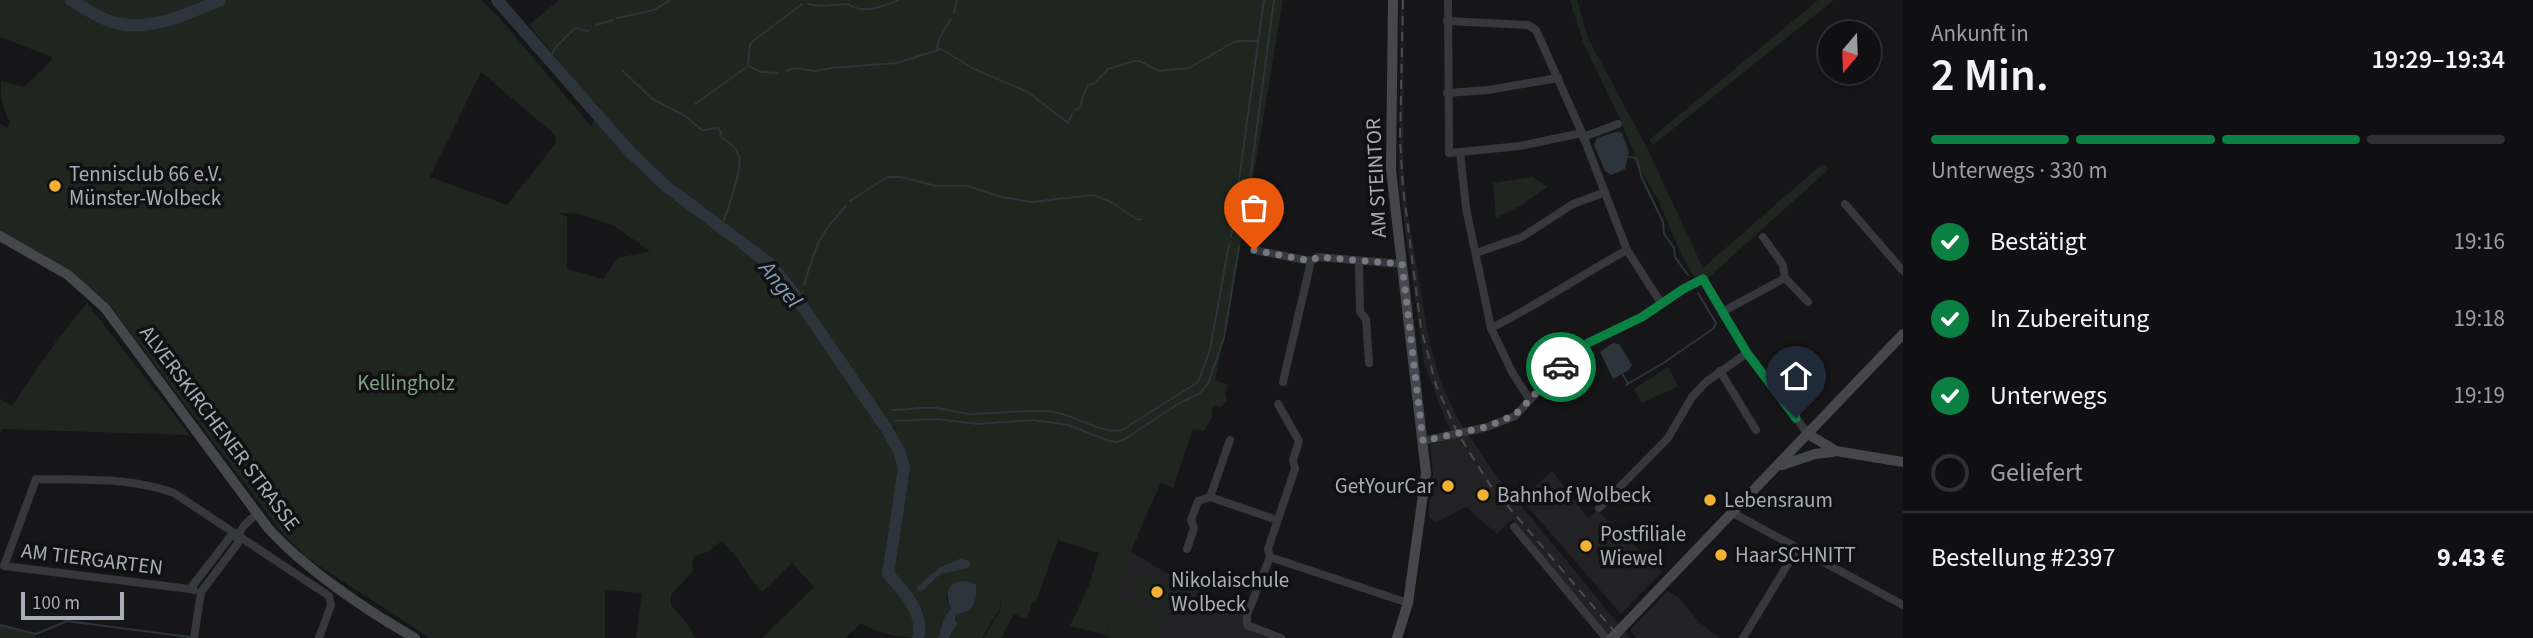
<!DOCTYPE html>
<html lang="de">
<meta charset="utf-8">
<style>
:root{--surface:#101012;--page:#1e1e20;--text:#f1f3f6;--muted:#9c9d9f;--line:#303032;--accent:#0b8043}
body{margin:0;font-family:"Source Sans 3",sans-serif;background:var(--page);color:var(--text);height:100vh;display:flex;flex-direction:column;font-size:26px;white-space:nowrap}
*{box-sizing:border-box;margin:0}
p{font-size:23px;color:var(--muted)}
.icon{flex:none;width:38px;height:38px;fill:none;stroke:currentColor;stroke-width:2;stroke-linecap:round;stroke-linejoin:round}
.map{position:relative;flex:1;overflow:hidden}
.side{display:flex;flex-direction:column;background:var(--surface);width:630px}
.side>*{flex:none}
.needle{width:46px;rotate:199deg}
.tools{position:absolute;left:1818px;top:21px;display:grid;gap:14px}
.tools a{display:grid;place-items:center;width:63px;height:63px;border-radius:50%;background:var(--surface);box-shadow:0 4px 10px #0003,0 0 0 2px var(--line);font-size:35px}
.scale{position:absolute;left:21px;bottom:18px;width:103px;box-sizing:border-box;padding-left:7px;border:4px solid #a8adb8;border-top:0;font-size:19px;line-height:24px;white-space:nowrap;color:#a8adb8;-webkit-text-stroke:5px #111113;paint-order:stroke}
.pin{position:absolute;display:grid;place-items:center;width:60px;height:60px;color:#fff;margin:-72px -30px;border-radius:50% 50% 50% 0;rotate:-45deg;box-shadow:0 0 7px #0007}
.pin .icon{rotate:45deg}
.courier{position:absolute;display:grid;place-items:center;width:70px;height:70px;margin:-35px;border:5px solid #0b8043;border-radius:50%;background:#fff;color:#222;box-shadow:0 2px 9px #0007}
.summary em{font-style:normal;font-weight:600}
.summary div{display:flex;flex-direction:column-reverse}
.summary{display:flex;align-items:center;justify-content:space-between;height:119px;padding:0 28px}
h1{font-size:46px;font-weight:600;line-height:52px}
.bar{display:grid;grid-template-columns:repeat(4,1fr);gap:10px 7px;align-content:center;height:84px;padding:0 28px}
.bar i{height:9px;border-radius:5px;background:var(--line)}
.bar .current{background:var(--accent)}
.bar p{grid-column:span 4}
.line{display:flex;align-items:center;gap:18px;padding:0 28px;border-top:2px solid var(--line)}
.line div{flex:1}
ol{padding:0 28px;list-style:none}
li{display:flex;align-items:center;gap:21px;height:77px}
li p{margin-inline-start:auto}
li .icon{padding:7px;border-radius:50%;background:var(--accent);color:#fff;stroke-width:4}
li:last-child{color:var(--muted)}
li i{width:38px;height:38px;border:4px solid var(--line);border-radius:50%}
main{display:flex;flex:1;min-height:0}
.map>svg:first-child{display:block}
.built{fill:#222225}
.green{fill:#1e261f;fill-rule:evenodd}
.water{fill:#2c353c}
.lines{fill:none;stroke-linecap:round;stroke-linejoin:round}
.stream{stroke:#2c353c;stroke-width:2}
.river{stroke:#2c353c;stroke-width:12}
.street{stroke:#37383d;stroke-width:8}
.secondary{stroke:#45474d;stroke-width:10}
.rail{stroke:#4a4c52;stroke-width:2;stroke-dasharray:9 7;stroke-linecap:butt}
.done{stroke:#757880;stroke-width:7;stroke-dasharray:0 12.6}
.route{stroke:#0b8043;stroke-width:9}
.poi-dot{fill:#f2b134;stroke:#111113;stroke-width:2.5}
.labels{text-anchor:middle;stroke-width:7;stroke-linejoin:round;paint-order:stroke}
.poi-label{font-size:21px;fill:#a8adb8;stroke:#111113;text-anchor:start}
.street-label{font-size:21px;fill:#a8adb8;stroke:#111113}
.park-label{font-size:21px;fill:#7fa381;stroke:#111113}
.water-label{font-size:23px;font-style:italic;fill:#7f9bb3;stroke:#111113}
</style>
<main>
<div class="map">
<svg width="1903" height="638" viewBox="0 0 1903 638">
<rect width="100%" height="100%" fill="#161618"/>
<g class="built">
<polygon points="1401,0 1404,0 1403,161 1407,208 1428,335 1440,380 1457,417 1492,470 1630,638 1605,638 1527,546 1513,518 1497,534 1466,507 1435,523 1428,515 1433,475 1430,445 1455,437 1445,419 1424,363 1399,184"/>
<polygon points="1552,471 1588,518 1597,510 1662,572 1621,614 1521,499"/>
<polygon points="1130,551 1192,588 1247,615 1247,625 1281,638 1109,638 1105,635 1114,596"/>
<polygon points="1667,591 1677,596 1699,622 1719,638 1636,638 1630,630"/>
</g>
<g class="green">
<path d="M0,0h481l16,15 94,111 9,-18 -1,-3 -7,-4 -63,-76 30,-25h724l-28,168 -40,212 13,5 -3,9 2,6 -6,7 -7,-2 -2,3v9l-8,14 -11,-2 -20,59 -12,-5c-24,51 -43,97 -56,152l-35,-9 18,-38 11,-35 -41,-13 -22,62 -4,1 -5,16 -13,-5 -13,24h-17l16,-27 2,-14 -3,13 -17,28h-33l6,-10 1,-14c13,-3 19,-7 21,-21l-25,-8 -6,12 5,12 -6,7 -7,22c-31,0 -51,0 -77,-15l-16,15h-83l52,-51 -22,-24 -30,29c-15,-18 -24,-35 -40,-51l-15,11 -13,4 -2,7 2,7 -23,25v10l18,21 6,12h-59l6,-45 -37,-3v48h-175l-123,-80 -28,-29 -171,-226c-36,-31 -66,-48 -108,-69v-110l8,4 2,-6c-7,-10 -10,-28 -9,-41l23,6 28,-27v-3l-52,-20zM481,72l74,63 1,8 -49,62 -77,-28zM558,213l22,1 34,12 36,25 -32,7 -15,21 -36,-10v-52zM877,426l21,2 -9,2 10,17 8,21 -17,104 -6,1c1,-34 26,-88 11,-119 -4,-10 -12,-19 -18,-28z"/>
<polygon points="1570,0 1577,0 1588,38 1648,150 1703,268 1822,164 1829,169 1708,278 1697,281 1682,256 1659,202 1640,169 1621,121 1583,42"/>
<polygon points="1818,0 1834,0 1653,145 1649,140"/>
<polygon points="1533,177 1547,187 1522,205 1496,218 1493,183"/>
<polygon points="87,303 190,435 2,429 0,433 0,399 12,406 57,340"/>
<polygon points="1668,367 1678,386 1642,403 1634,389"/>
<polygon points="1143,573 1182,597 1171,615 1132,591"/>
<polygon points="1119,595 1163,622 1152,638 1116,638 1107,634"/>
<polygon points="0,625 36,634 36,638 0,638"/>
</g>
<g class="water">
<polygon points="1616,132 1622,133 1629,152 1625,169 1611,175 1605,171 1594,145 1597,138"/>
<polygon points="1613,343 1619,344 1632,365 1629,370 1613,379 1600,352"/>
<polygon points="962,558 970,562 969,568 940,574 923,590 917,591 917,587 939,568"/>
<path d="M962,581l8,1 6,3c2,17 -3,27 -20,29l-1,5 2,5 -8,14h-11l7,-22 6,-7c-5,-13 -6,-25 11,-28z"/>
</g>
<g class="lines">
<g class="stream">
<path d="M808,4l12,2 28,-2c13,10 35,3 50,-4"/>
<polyline points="954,13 957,0"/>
<polyline points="617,18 654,10 670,0"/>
<polyline points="596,25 613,20"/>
<polyline points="937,49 939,39 951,19"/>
<polyline points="549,60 556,47 575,28 588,31"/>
<polyline points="748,64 750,45 753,41 802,4"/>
<path d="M623,71l28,27 34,18 17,14 16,-2 3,4 -1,4c8,6 16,10 19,20 4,12 -13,59 -18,71"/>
<polyline points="786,71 796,68 814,71 831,68 897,63 941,49 974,69 1028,92 1068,123 1072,114"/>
<polyline points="695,104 748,66 761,72 778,73"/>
<path d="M1076,110l5,-4 2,-11 5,-10 7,-2 13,-14 26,-8h5l20,10 30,-3 45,-26c8,-3 15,0 23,-1"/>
<polyline points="1629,157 1636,158 1642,178 1663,222 1664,234 1674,248 1675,257 1688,275"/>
<polyline points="850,201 887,177 901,177 936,186 967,186 1001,197 1032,202 1093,195 1111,202 1138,220 1141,219"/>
<polyline points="1231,237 1264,0"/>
<polyline points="1240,237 1246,209 1274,0"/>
<path d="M804,285c12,-39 13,-48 42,-79"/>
<polyline points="797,299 803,291"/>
<polyline points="1623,375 1628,383"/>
<polyline points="1626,385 1665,362 1714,328 1716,323 1698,293"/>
<path d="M892,410c14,0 29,-3 43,-2 13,1 25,6 38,6 27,0 54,-6 81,-2 20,3 50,23 68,18l76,-48 12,-32 19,-106"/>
<polyline points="874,411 879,410"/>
<polyline points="895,421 937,419 978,424 1033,420 1068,425 1109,441 1117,442 1125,439 1181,402 1199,394 1208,384 1224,338 1239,247"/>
<polyline points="882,423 886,421"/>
<polyline points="0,625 36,634 67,621 189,637"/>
</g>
<g class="river">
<path d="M71,0c15,9 32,21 49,24 35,6 69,-11 100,-24"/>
<path d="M497,0l133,152 37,35 103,77 22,27 94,137 13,23 5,17 -16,106c15,16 37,40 30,64"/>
</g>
<g class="street">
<polyline points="1448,0 1449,153 1460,152 1466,208 1491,328 1512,372 1530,400"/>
<polyline points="1447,21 1528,25 1536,30 1582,133 1627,250 1661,303"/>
<polyline points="1447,93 1488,90 1558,78"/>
<polyline points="1583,137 1618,124"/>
<polyline points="1460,152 1520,146 1582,133"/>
<polyline points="1845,204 1903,271"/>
<polyline points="1763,237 1783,265 1785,278 1808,302"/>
<polyline points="1254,250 1311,261"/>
<polyline points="1476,253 1522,237 1573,204 1603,193"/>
<polyline points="1359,261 1360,312 1366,319 1369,363"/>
<polyline points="1785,278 1722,312 1747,353 1808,434"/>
<path d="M1491,328c47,-23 90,-53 136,-78"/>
<polyline points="1720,371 1756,430"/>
<polyline points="1283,382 1311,261 1318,257 1402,264"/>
<polyline points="1278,404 1299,441 1293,460 1295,469 1268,549 1270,557 1247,615 1247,625 1281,638"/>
<polyline points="1423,441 1487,427 1515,416 1554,374 1588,343 1642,317 1694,283 1703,279 1722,312"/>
<polyline points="1210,497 1230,440"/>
<polyline points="1599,508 1668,438 1692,397 1706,382 1747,353"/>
<polyline points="1731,512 1903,605"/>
<polyline points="1514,527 1606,638"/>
<polyline points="1187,549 1194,528 1191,520 1198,501 1210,497 1277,520"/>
<polyline points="1270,557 1408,603"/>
<path d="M190,589l-186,-23 32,-87c47,1 93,-2 138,14l155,103 2,9 -12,33"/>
<polyline points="194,590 190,589 230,537 238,535"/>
<path d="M194,638l7,-46 37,-49c0,-14 9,-22 20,-29"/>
<polyline points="1743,638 1797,549"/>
</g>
<g class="secondary">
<polyline points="1393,0 1391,170 1426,473 1408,603 1397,638"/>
<path d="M0,236l68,39 37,33 163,220c36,40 99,83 147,110"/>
<polyline points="1808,434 1836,451 1903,462"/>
<polyline points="1782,465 1815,454 1833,452"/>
<polyline points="1612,638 1903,334"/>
</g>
<polyline class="rail" points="1403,0 1400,140 1403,188 1421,328 1436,385 1457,432 1490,485 1620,638"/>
</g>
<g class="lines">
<polyline class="done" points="1254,250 1311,261 1318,257 1402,264 1423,441 1486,427 1515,415 1561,367"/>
<polyline class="route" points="1561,367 1588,343 1642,317 1683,289 1703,279 1747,353 1796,418"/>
</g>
<g class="poi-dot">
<circle cx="55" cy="186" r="7"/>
<circle cx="1448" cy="486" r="7"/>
<circle cx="1483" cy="495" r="7"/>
<circle cx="1710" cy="500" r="7"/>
<circle cx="1586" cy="546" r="7"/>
<circle cx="1721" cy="555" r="7"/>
<circle cx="1157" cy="592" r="7"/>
</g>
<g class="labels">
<g class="poi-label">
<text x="69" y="181">Tennisclub 66 e.V.<tspan x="69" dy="24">Münster-Wolbeck</tspan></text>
<text x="1434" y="493" text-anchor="end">GetYourCar</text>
<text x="1497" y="502">Bahnhof Wolbeck</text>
<text x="1724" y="507">Lebensraum</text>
<text x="1600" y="541">Postfiliale<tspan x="1600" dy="24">Wiewel</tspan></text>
<text x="1735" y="562">HaarSCHNITT</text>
<text x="1171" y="587">Nikolaischule<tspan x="1171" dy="24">Wolbeck</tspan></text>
</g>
<g class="street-label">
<text transform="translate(1376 178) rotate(-93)" y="7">AM STEINTOR</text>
<text transform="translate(220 428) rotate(53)" y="7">ALVERSKIRCHENER STRASSE</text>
<text transform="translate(92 559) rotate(7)" y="7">AM TIERGARTEN</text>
</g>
<g class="park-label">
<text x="406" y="390">Kellingholz</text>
</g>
<g class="water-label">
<text transform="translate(781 284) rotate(51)" y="8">Angel</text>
</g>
</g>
</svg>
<div class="tools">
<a><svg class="needle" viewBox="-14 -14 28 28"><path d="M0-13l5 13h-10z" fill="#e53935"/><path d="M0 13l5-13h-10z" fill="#9c9d9f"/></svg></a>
</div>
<div class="scale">100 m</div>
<div class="pin" style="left:1254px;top:250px;background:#ea580c"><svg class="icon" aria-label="bag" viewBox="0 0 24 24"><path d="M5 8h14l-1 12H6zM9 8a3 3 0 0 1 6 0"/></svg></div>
<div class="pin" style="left:1796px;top:418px;background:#1f2937"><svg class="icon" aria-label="home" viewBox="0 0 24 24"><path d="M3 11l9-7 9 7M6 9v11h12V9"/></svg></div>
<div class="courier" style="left:1561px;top:367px"><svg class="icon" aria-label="car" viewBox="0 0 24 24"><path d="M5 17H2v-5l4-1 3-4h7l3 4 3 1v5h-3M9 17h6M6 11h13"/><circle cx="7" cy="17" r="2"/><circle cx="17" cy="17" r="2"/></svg></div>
</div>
<section class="side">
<div class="summary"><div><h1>2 Min.</h1><p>Ankunft in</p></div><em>19:29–19:34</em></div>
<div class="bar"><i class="current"></i><i class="current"></i><i class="current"></i><i></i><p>Unterwegs · 330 m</p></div>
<ol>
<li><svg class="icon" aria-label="check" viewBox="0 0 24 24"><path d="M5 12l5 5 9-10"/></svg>Bestätigt<p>19:16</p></li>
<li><svg class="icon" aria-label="check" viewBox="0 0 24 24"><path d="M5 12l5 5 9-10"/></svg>In Zubereitung<p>19:18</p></li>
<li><svg class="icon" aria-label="check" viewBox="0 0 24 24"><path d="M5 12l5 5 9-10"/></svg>Unterwegs<p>19:19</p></li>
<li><i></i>Geliefert</li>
</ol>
<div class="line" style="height:91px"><div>Bestellung #2397</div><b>9.43 €</b></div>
</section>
</main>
